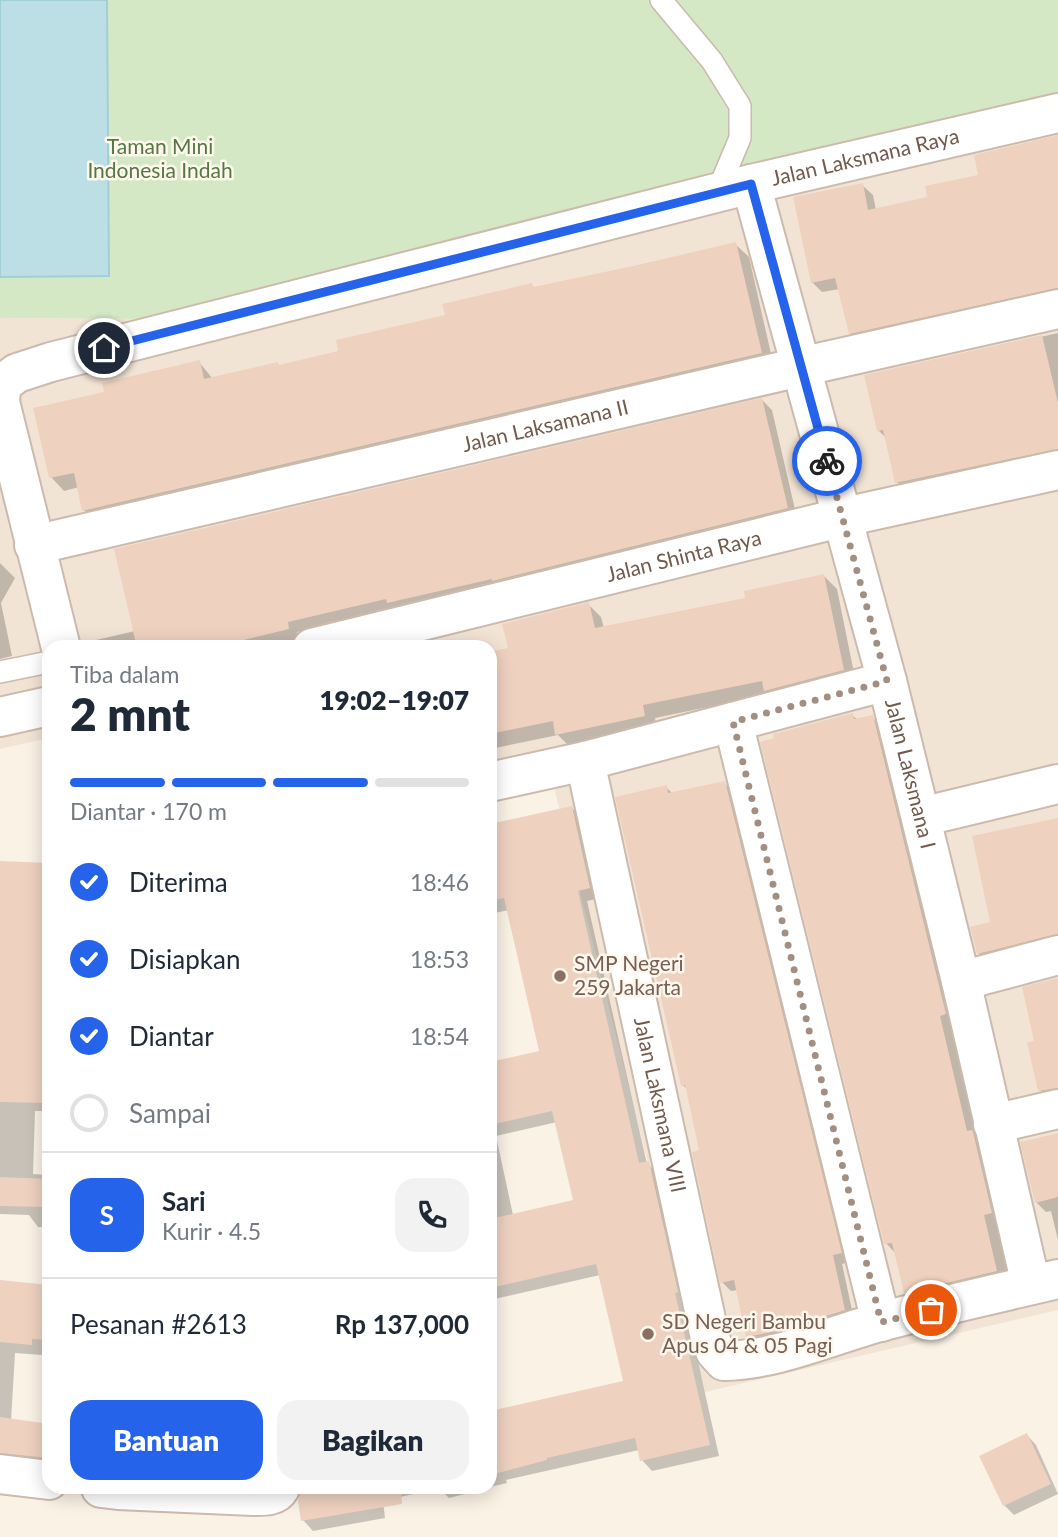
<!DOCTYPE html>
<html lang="id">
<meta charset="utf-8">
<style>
:root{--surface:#fff;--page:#f2f2f3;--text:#1f2937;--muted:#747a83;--line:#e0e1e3;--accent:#2563eb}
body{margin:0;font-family:Lato,sans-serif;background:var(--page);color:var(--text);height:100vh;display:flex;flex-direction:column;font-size:26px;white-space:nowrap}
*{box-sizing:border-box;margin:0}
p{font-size:23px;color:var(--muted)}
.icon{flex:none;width:38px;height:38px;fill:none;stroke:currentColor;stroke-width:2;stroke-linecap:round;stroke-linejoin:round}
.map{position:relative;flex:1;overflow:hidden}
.details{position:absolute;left:42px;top:640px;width:455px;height:854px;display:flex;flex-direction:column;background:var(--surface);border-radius:21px;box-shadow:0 4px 18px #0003}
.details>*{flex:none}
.pin{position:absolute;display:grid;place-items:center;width:60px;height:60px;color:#fff;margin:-30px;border:4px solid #fff;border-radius:50%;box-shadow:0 2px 7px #0007}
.courier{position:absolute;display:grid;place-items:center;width:70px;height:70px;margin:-35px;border:5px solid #2563eb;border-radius:50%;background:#fff;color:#222;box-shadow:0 2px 9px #0007}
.overview em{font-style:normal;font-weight:800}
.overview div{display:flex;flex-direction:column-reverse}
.overview{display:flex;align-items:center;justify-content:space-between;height:119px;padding:0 28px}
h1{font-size:46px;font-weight:800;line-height:52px}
.bar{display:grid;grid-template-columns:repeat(4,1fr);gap:10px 7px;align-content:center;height:84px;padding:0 28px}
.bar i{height:9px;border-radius:5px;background:var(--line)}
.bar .selected{background:var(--accent)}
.bar p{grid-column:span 4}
.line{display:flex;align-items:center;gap:18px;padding:0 28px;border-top:2px solid var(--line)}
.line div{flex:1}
.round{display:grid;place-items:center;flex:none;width:74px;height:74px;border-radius:21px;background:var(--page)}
ol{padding:0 28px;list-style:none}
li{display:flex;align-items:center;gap:21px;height:77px}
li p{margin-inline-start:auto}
li .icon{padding:7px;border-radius:50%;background:var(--accent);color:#fff;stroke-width:4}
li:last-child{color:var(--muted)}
li i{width:38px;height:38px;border:4px solid var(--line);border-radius:50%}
.action{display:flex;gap:14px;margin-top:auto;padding:14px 28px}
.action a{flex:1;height:80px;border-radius:21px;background:var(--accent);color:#fff;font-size:28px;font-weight:800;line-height:80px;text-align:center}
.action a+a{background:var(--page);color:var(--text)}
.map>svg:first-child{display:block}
.residential{fill:#f2e4d5}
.green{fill:#d4e8c5}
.water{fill:#bbdfe4;stroke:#a2ced5;stroke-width:2}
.shadow{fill:#0003;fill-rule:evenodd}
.building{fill:#efd1bf}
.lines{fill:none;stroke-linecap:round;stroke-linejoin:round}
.service-casing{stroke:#ccbaad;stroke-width:24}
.minor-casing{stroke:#ccbaad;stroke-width:42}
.service{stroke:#fff;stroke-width:21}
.minor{stroke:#fff;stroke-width:38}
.done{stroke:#a38f82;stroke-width:7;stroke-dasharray:0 12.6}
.route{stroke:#2563eb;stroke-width:9}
.education-dot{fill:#8d6e63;stroke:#fef7ec;stroke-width:2.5}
.labels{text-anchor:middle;stroke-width:5;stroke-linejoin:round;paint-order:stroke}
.park-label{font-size:21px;fill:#557844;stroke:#fef7ec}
.street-label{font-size:21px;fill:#73594c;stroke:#fef7ec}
.education-label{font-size:21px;fill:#785e54;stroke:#fef7ec;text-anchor:start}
</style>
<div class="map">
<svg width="1058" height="1537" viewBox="0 0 1058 1537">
<rect width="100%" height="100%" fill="#fbf2e6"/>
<polygon class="residential" points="1058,100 1058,1310 705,1392 554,787 490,801 490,648 49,648 49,738 0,749 0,318 173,319"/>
<polygon class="green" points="0,0 1058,0 1058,100 172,319 0,318"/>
<polygon class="water" points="0,0 107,0 109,276 0,277"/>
<g class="shadow">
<polygon points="1058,137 1058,299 861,343 850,333 840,289 822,292 812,282 862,185 873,195 876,210 929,199 980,177"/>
<polygon points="735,244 749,257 774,367 97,524 84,510 79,487 64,491 51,477 106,393 199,362 213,379 280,367 340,353 531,285 535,288"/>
<polygon points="1058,333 1058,460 907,493 897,482 886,438 878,430 866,376"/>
<polygon points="762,400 772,410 797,518 297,632 299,640 264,648 98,648 96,640 135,631"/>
<polygon points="0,563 15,578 1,603 12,656 0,659"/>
<polygon points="824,576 837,589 856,683 770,694 655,718 657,729 570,747 558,735 490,749 490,654 510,650 588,604 601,617 604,628 747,599"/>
<polygon points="852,715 858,720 872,717 886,731 1005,1226 997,1228 1010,1285 919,1306 905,1292 896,1254 886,1243"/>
<polygon points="724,783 734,792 850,1262 842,1264 854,1319 757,1346 748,1336 738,1290 731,1291 722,1282 701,1152 688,1090 683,1085 666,787 673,794"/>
<path d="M572,808l10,11 18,79 -13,3 60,263 12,10 26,129 34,153 -67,15 -10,-11 -3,-10 -133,30 1,3 -17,4v-77l2,2 133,-30 -25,-107 -110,25v-236l51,-11 -32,-143 -19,4v-88zM557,1122l18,79 -62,14 -17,-79z"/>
<polygon points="1058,820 1058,945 988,963 978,953 992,923"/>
<polygon points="0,863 49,864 49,1111 35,1111 33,1174 49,1175 49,1227 38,1227 29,1215 0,1214"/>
<polygon points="1058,979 1058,1098 1050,1100 1040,1090 1036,1042"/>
<polygon points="1058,1133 1058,1240 1051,1211 1046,1212 1036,1202"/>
<polygon points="0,1282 49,1287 49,1349 42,1349 42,1355 15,1353 11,1421 49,1425 49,1467 0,1466"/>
<polygon points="1027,1435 1036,1445 1058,1494 1014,1515 1004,1505"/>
<polygon points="303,1488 489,1488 449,1498 439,1488 383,1501 385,1518 313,1531 303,1520"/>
</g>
<g class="building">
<polygon points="1058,135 1058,288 849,334 835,278 811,283 793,197 863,183 868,210 927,197 925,186 978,175 974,155"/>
<polygon points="736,242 762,353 82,511 74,473 49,478 33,408 104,392 102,383 200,360 204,379 278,362 279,365 338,351 336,340 445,315 442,304 532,283 533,287 638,265"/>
<polygon points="1042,335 1058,403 1058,449 895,483 883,430 877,431 864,375"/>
<polygon points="762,398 788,508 492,581 492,579 387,603 386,599 288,622 289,629 211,648 137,648 114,549"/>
<polygon points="824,574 844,670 764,691 762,681 643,705 645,716 555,735 553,721 490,734 490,652 508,648 502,624 589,602 595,628 745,598 744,591"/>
<polygon points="853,713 854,719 873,715 946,1014 940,1016 967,1131 972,1130 973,1132 992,1213 984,1215 997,1271 904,1293 892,1243 884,1244 760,742 774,738 773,734"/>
<polygon points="725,781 842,1253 833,1255 845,1310 778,1331 746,1337 734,1280 720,1283 692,1152 699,1150 685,1085 681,1086 615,797 667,785 668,793"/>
<polygon points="572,806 590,888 578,891 639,1163 649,1161 678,1292 675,1293 710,1445 640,1461 635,1438 547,1458 547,1460 490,1475 490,1411 623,1381 596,1264 490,1288 490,1219 573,1200 552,1111 490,1125 490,1062 539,1051 504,898 490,901 490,824"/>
<polygon points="1058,818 1058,934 977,954 970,927 990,922 972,836"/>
<polygon points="0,861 49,863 49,1103 0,1102"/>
<polygon points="1058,978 1058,1088 1038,1091 1027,1042 1034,1041 1022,987"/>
<polygon points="1058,1133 1058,1197 1035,1203 1020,1142"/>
<polygon points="0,1177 49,1179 49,1207 0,1206"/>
<polygon points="0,1280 49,1285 49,1340 32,1339 32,1345 0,1342"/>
<polygon points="0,1417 49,1424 49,1458 0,1453"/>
<polygon points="1027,1433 1051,1484 1003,1506 979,1456"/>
<polygon points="301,1488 401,1488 402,1504 301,1521 298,1501"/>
</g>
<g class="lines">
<g class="service-casing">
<g id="service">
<polyline points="661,0 712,61 740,106 740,138 716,195"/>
<polyline points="0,672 49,662"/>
</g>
</g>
<g class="minor-casing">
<g id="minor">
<path id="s1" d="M751,184l136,497 74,300 70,304"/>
<path id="s2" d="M0,400l2,-16 15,-11 34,-11 700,-178 307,-71"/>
<polyline points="0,402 61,648"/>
<path id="s3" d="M34,545l766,-178 258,-58"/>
<path id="s4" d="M312,648l532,-131 214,-47"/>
<polyline points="0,717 49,706"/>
<polyline points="733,722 881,1322"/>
<path id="s5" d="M585,761l125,577 5,13 9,10c53,-1 105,-25 156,-39 59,-16 119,-29 178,-43"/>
<polyline points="490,782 585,761 887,681"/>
<polyline points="921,817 1058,784"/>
<polyline points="961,981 1058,955"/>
<polyline points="993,1124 1058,1109"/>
<polyline points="0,1474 49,1480"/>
<path d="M101,1488l17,2 135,6c10,0 22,1 27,-8"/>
</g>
</g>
<use href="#service" class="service"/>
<use href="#minor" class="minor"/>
</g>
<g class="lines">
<polyline class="done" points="827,461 887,681 733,722 881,1322 931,1310"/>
<polyline class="route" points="104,348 751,184 827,461"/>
</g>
<g class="education-dot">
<circle cx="560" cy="976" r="7"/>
<circle cx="648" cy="1334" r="7"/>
</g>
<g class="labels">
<g class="park-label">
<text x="160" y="154">Taman Mini<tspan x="160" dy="24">Indonesia Indah</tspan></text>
</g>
<g class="street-label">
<text dy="7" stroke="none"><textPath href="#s2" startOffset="910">Jalan Laksmana Raya</textPath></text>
<text dy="7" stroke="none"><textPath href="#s3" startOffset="525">Jalan Laksamana II</textPath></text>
<text dy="7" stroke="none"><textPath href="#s4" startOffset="383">Jalan Shinta Raya</textPath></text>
<text dy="7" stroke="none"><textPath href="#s1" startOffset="611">Jalan Laksmana I</textPath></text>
<text dy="7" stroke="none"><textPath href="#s5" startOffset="352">Jalan Laksmana VIII</textPath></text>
</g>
<g class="education-label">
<text x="574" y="971">SMP Negeri<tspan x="574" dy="24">259 Jakarta</tspan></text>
<text x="662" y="1329">SD Negeri Bambu<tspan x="662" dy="24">Apus 04 &amp; 05 Pagi</tspan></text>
</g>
</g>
</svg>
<div class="pin" style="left:931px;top:1310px;background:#ea580c"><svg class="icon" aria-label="bag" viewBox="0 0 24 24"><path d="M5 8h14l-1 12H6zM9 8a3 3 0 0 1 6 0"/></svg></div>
<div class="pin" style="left:104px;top:348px;background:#1f2937"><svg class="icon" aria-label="home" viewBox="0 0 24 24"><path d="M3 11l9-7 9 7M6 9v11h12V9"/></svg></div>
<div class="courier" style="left:827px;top:461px"><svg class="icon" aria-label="bike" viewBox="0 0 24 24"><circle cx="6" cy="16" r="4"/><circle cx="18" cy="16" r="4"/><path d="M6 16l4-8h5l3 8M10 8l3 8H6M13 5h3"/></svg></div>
<section class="details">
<div class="overview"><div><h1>2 mnt</h1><p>Tiba dalam</p></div><em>19:02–19:07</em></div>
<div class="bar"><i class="selected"></i><i class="selected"></i><i class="selected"></i><i></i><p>Diantar · 170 m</p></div>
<ol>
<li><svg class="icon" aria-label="check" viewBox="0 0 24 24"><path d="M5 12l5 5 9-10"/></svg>Diterima<p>18:46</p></li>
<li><svg class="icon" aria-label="check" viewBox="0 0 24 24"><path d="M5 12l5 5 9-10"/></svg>Disiapkan<p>18:53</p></li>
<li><svg class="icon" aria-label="check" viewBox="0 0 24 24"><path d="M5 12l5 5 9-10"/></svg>Diantar<p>18:54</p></li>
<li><i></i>Sampai</li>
</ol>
<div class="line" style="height:126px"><b class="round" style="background:var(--accent);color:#fff">S</b><div><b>Sari</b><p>Kurir · 4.5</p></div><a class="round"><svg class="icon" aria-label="phone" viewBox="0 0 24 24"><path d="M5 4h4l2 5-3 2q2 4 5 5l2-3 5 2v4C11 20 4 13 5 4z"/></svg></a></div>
<div class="line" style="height:91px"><div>Pesanan #2613</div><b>Rp 137,000</b></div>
<div class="action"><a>Bantuan</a><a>Bagikan</a></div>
</section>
</div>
